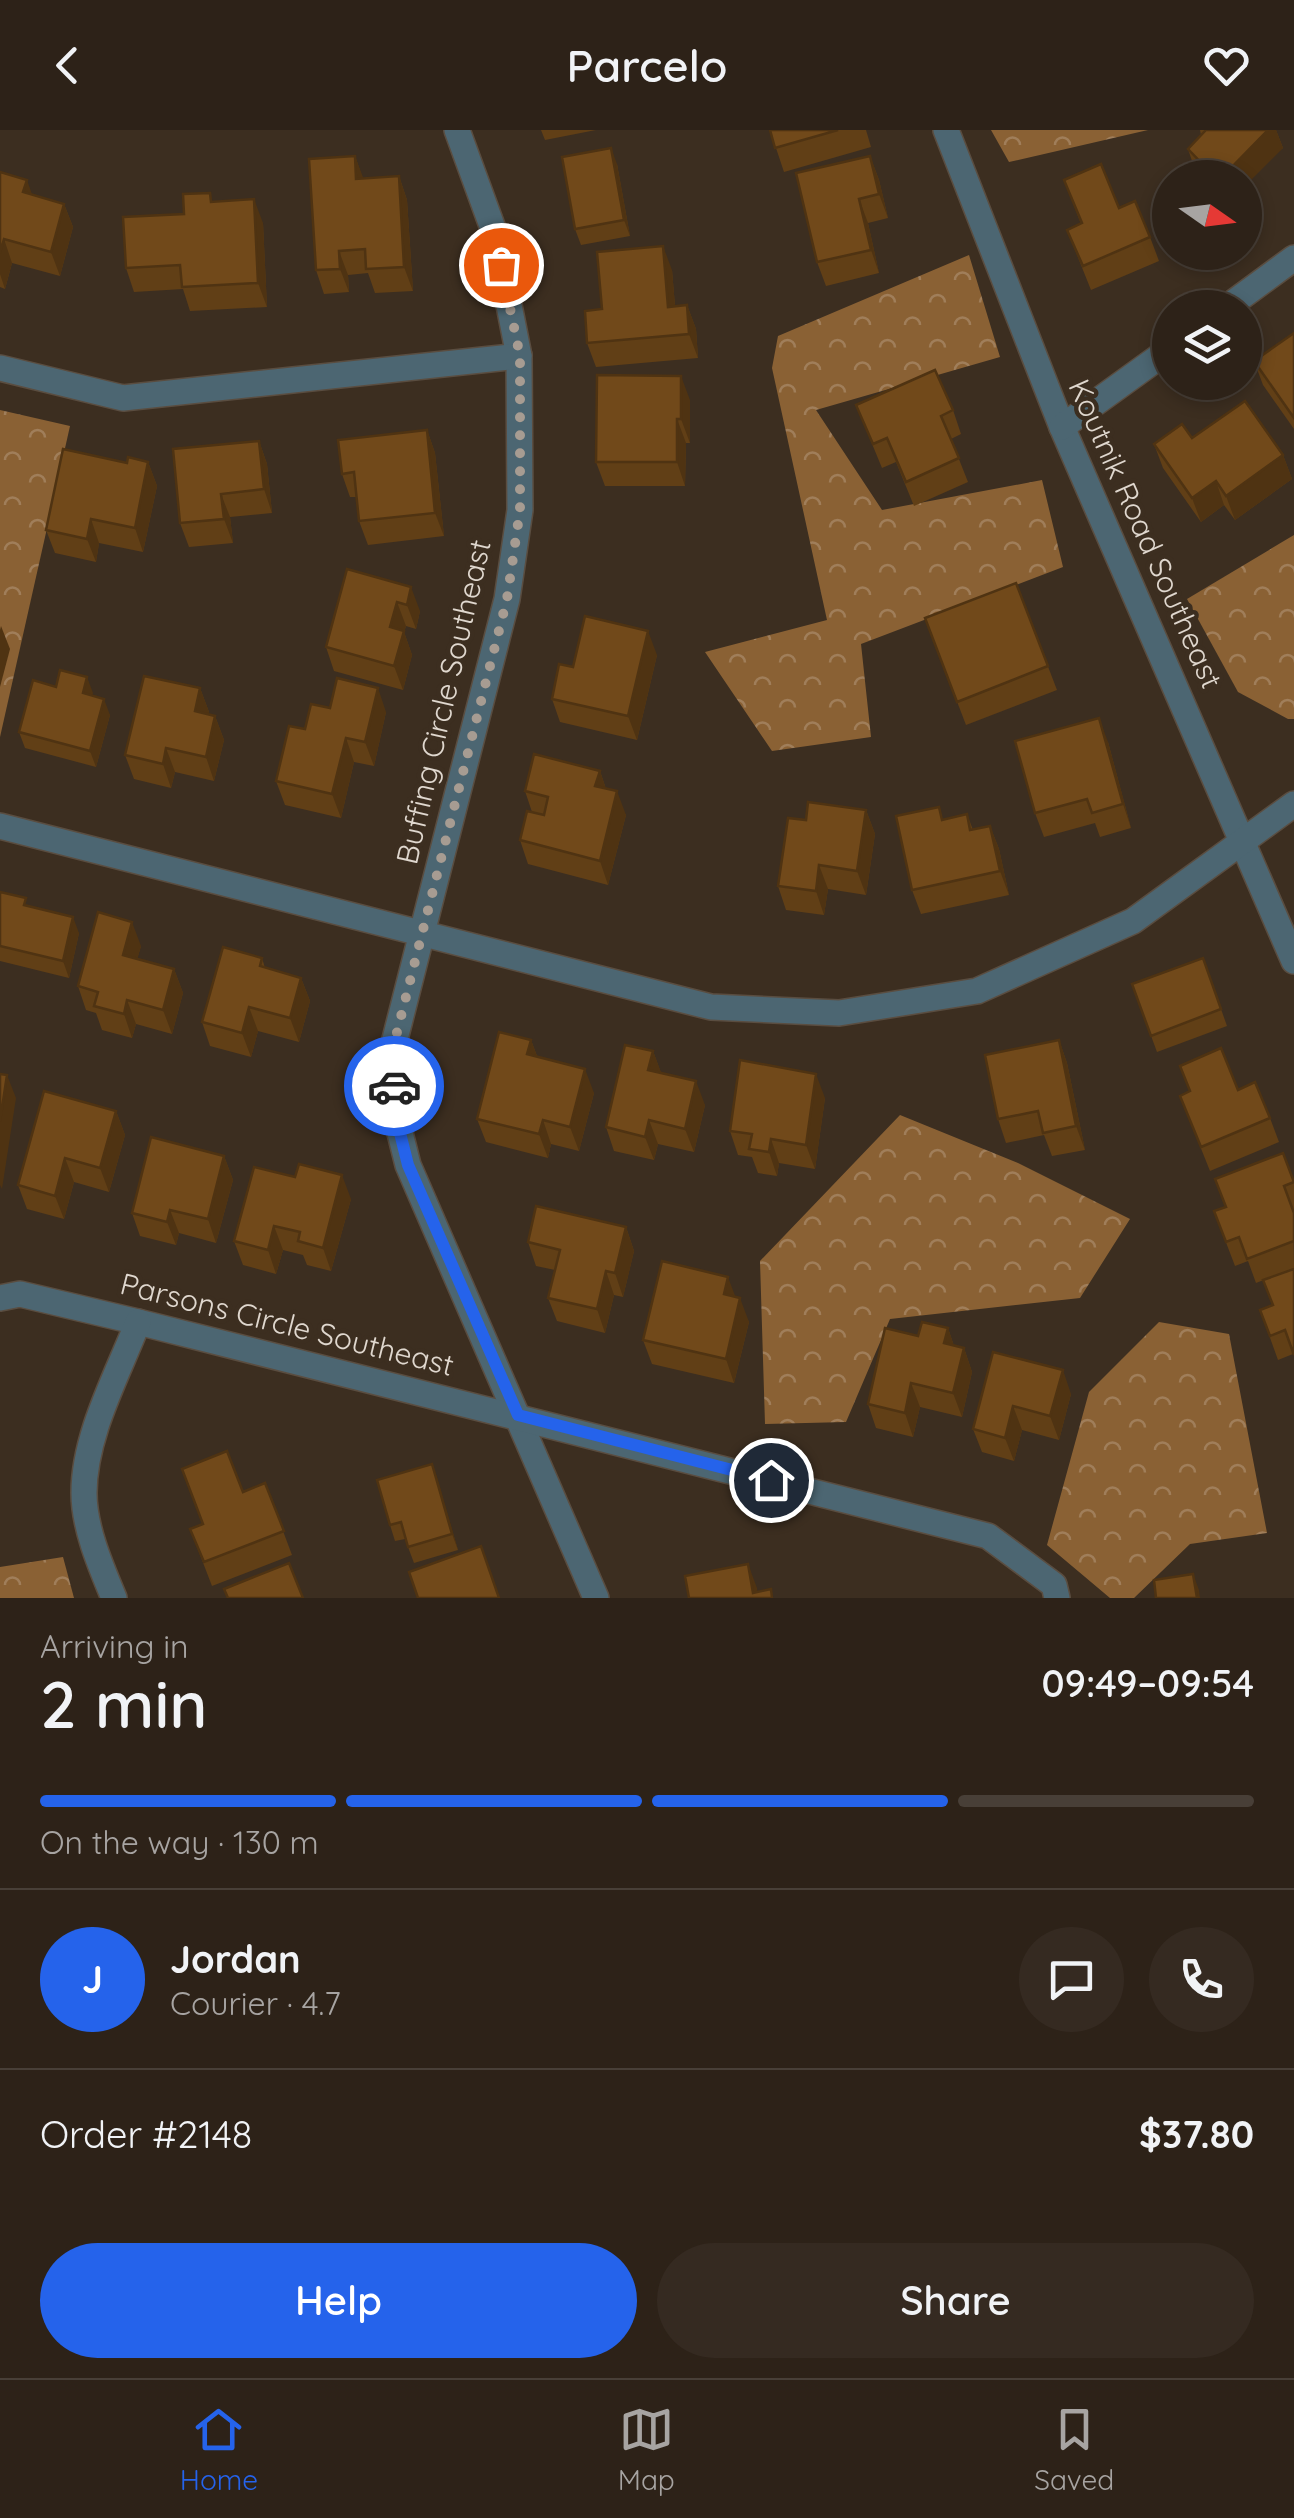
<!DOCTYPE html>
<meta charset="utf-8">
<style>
:root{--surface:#2d2218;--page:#352a21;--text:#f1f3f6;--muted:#a7a4a2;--line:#483f37;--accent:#2563eb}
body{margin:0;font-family:Quicksand,sans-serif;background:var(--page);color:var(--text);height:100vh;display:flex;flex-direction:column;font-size:38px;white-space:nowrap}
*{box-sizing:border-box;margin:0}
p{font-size:32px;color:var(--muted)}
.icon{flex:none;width:55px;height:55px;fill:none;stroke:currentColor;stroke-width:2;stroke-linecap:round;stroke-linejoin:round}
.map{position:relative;height:1468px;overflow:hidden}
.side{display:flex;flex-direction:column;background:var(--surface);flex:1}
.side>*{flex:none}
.needle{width:65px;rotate:104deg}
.fabs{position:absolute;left:1152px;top:30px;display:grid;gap:20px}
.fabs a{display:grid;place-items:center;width:110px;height:110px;border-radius:50%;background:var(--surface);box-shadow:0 5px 15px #0003,0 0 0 2px var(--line);font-size:50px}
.pin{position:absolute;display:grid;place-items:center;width:85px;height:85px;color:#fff;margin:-42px;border:5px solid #fff;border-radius:50%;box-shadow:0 2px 10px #0007}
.courier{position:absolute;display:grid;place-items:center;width:100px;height:100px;margin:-50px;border:8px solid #2563eb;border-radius:50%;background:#fff;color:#222;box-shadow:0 2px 12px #0007}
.overview em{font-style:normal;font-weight:600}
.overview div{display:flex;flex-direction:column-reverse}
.overview{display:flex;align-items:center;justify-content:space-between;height:170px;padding:0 40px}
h1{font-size:65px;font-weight:600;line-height:75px}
.bar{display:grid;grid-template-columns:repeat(4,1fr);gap:15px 10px;align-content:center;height:120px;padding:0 40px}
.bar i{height:12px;border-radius:8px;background:var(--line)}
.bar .on{background:var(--accent)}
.bar p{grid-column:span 4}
.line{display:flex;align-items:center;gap:25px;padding:0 40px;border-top:2px solid var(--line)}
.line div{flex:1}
.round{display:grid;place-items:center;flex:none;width:105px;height:105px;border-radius:52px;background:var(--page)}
.primary-button{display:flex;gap:20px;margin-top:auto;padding:20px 40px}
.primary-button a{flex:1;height:115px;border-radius:60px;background:var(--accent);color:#fff;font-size:40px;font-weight:600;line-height:115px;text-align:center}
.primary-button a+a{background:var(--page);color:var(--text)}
header{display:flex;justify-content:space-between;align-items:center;height:130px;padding:0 40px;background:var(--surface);font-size:45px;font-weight:600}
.tab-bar{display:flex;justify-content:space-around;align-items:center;height:140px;border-top:2px solid var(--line);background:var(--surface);font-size:28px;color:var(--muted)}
.tab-bar a{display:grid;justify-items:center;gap:5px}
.tab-bar .on{color:var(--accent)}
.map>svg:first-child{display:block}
.forest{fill:url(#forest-crowns)}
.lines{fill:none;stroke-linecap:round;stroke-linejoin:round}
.minor-casing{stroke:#5a4d40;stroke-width:28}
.minor{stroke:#4c6672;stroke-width:25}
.wall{fill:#613f16}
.shaded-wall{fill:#4f3312}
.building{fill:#71491a;stroke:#4f3312;stroke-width:2.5}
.done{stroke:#a79c92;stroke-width:10;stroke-dasharray:0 18}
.route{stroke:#2563eb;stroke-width:12}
.labels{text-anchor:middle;stroke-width:9;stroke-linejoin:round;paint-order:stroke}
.street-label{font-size:30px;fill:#e0d8cf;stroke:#3c2e20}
</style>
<header><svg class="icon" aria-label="back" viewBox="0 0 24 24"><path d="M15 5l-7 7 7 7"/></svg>Parcelo<svg class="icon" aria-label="heart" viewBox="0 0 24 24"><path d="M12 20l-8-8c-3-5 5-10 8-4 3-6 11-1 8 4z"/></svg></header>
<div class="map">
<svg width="1294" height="1468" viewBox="0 0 1294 1468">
<defs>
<pattern id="forest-crowns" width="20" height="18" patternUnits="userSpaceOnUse" patternTransform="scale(2.5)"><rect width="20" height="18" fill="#8a6134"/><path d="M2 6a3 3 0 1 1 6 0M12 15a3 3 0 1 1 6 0" fill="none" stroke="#a07e5a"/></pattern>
</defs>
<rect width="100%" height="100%" fill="#3c2e20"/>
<g class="forest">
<polygon points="991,0 1148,0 1009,32"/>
<polygon points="969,125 1000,227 816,280 882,380 1042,350 1063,437 861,514 871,607 772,621 705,522 827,490 772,238 778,206"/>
<polygon points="0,280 70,296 0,607"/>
<polygon points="1294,405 1294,589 1288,589 1238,562 1187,469"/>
<polygon points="900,985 1018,1033 1130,1089 1080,1168 890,1189 846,1292 765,1294 760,1131"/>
<polygon points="1159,1192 1229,1204 1267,1403 1190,1414 1134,1468 1110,1468 1047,1415 1089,1262"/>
<polygon points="63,1427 74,1468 0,1468 0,1437"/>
</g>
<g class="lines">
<g class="minor-casing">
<g id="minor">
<polyline points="457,0 495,104 519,226 520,380 507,469 393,917 394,979 408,1035 596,1468"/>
<polyline points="946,0 1062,297 1294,831"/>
<polyline points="1226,178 1294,128"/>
<polyline points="0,238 123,268 519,226"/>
<polyline points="1062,297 1170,219"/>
<polyline points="0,696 711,877 839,883 977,861 1133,791 1294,674"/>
<polyline points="0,1168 20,1164 138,1192 988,1406 1054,1455 1057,1468"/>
<path d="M114,1468c-13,-31 -30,-70 -30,-105 0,-58 33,-117 54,-171"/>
</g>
</g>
<use href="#minor" class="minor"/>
</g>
<g class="wall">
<polygon points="541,0 596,0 545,10"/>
<polygon points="770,0 866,0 871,17 784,42"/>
<polygon points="1200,0 1276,0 1283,18 1245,48 1201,48 1196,43 1188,19 1201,5"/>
<polygon points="355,26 363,49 399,46 407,70 413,161 375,163 368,143 348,145 349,162 324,164 316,140"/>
<polygon points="870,26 879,50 888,88 868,93 879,143 826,156 817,132"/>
<polygon points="617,34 630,106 581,115 575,99"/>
<polygon points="0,42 32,65 64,74 73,97 60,146 12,133 5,159 0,157"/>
<polygon points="1064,50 1119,78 1150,107 1159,131 1091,160 1067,100 1081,94"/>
<polygon points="214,71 263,93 267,177 190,181 183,159 134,162 126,138 184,84"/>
<polygon points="672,140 675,176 687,175 696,199 698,228 596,237 587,213 602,179"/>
<polygon points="1294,203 1294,299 1263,255 1254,231"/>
<polygon points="690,270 690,313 686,313 685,356 605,356 596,332"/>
<polygon points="856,275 953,280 961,304 951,309 968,352 914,376 896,332 882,338"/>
<polygon points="427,300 435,323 444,406 368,415 359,391 357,367 350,367 342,344"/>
<polygon points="1192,308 1283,325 1292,349 1235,390 1224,375 1201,392 1163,338 1154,314"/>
<polygon points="259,311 267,334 272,383 230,387 233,413 189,417 180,393"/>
<polygon points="148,332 157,356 143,422 99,413 96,432 55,423 46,400 127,333"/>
<polygon points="347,439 420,481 416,499 406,496 404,502 412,525 403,560 334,541 326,517"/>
<polygon points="1016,453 1057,560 966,595 925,488"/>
<polygon points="657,525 637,610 560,592 552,569 573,537"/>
<polygon points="87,547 92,566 110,585 96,637 25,618 19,602 56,557"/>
<polygon points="200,558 209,582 208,585 215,586 224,610 214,651 175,642 171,658 134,649 125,625"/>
<polygon points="330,578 386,582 374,636 354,632 341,688 285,675 276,651 305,599"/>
<polygon points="1108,612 1131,698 1100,707 1095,693 1044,707 1035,683"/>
<polygon points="600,641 606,659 626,685 608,755 528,734 520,710 532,682 525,661"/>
<polygon points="866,680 875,704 866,765 828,759 824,785 786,780 778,756 806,690"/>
<polygon points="967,684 973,700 990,696 999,719 1009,765 921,784 912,760 944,689"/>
<polygon points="0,762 79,803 69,848 0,831"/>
<polygon points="141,816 137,829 174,839 183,863 172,904 136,894 132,908 102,900 96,883 86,880 78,856"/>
<polygon points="262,828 265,838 301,848 310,871 299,912 258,901 251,927 210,916 202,892"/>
<polygon points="1203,828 1227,896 1157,922 1132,854"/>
<polygon points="531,910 537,926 594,963 579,1021 551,1014 548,1028 486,1012 477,989"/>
<polygon points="1059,910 1067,933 1085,1020 1052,1026 1044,1005 1006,1013 998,989"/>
<polygon points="653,921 661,943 705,975 694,1022 658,1014 654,1030 614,1021 606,997"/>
<polygon points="1238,960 1270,988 1279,1012 1210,1041 1180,966"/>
<polygon points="825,968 815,1039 779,1033 777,1046 758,1043 752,1027 738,1025 730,1001"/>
<polygon points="116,981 125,1005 109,1062 74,1052 64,1089 27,1079 18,1055"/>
<polygon points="224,1026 233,1050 216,1113 179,1103 176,1115 140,1106 132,1083"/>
<polygon points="1294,1053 1294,1079 1293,1080 1294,1138 1256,1153 1248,1131 1235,1136 1214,1081"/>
<polygon points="351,1069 331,1141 307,1135 303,1125 283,1120 276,1144 243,1135 234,1111"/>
<polygon points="626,1097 634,1121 623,1167 614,1165 605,1203 557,1191 548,1168 555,1140 536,1136 528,1112"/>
<polygon points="1294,1139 1293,1224 1278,1230 1260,1180 1272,1175"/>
<polygon points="735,1167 749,1192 734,1253 652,1234 643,1210"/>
<polygon points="948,1198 954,1216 964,1218 972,1242 962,1287 920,1277 913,1307 876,1298 868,1274 918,1206"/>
<polygon points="993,1222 1071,1264 1059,1310 1022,1300 1014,1331 982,1322 973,1299"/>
<polygon points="432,1334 458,1420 414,1433 405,1409 395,1411 390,1395"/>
<polygon points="265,1353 292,1425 212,1456 190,1399 203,1394 243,1362"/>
</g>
<g class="shaded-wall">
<polygon points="1268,0 1276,0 1283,18 1245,56 1245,48 1221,48"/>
<polygon points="611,18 617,34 630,106 624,90"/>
<polygon points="355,26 364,50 356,49"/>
<polygon points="870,26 879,50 888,88 879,64"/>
<polygon points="399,46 407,70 413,161 404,137"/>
<polygon points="27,50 35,73 23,62"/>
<polygon points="254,69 263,93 267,177 258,153"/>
<polygon points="859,69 868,93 879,143 871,120"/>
<polygon points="64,74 73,97 60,146 51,122"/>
<polygon points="4,109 12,133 5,159 0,144 0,123"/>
<polygon points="663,116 672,140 677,200 668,177"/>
<polygon points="339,121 348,145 349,162 340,139"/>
<polygon points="687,175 696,199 698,228 689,204"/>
<polygon points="681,246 690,270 690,313 681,289"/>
<polygon points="677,289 686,313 685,356 677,332"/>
<polygon points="427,300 435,323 444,406 435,383"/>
<polygon points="259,311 267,334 272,383 264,359"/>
<polygon points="1283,325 1292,349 1235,390 1226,366"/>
<polygon points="148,332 157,356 143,422 135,398"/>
<polygon points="1216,351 1224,375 1201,392 1192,368"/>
<polygon points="221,364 230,387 233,413 224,389"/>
<polygon points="91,389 99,413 96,432 87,409"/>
<polygon points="411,457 420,481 416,499 407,475"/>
<polygon points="397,472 406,496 404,502 412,525 403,560 394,536 390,497"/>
<polygon points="1,496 10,519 0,557 0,500"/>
<polygon points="648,501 657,525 637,610 628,586"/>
<polygon points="87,547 93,563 88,579 83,563"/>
<polygon points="200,558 209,582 204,605 195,581"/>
<polygon points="378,558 386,582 374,636 365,612"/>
<polygon points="104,569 110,585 96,637 90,621"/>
<polygon points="215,586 224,610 214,651 206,627"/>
<polygon points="1099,588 1108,612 1131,698 1123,674"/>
<polygon points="346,608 354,632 341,688 332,664"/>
<polygon points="166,618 175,642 171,658 163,634"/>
<polygon points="600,641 608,665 595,656"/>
<polygon points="617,661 626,685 608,755 600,731"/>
<polygon points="866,680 875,704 866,765 857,741"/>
<polygon points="990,696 999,719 1009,765 1000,741"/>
<polygon points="819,735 828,759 824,785 816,761"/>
<polygon points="73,787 79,803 69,848 63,831"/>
<polygon points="132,792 141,816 132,849 123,825"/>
<polygon points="174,839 183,863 172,904 163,880"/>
<polygon points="301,848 310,871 299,912 290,888"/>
<polygon points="127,870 136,894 132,908 124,884"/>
<polygon points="249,877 258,901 251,927 242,903"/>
<polygon points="531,910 540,934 527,924"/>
<polygon points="1059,910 1067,933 1085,1020 1076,996"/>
<polygon points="653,921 662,945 648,940"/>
<polygon points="585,939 594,963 579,1021 570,997"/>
<polygon points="816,944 825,968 815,1039 806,1015"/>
<polygon points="7,945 16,968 2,1059 0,1055 0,991"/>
<polygon points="696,951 705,975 694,1022 685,999"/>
<polygon points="116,981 125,1005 109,1062 100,1038"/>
<polygon points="543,990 551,1014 548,1028 539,1004"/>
<polygon points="649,990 658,1014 654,1030 645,1007"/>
<polygon points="771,1009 779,1033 777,1046 769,1022"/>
<polygon points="224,1026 233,1050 216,1113 208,1089"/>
<polygon points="65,1028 74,1052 64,1089 55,1066"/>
<polygon points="342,1045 351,1069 331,1141 323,1118"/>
<polygon points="170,1080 179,1103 176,1115 167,1092"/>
<polygon points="274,1096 283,1120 276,1144 268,1120"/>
<polygon points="626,1097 634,1121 623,1167 615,1143"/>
<polygon points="606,1141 614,1165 605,1203 597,1179"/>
<polygon points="728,1147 737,1171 724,1164"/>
<polygon points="740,1168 749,1192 734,1253 726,1229"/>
<polygon points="948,1198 956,1222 944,1213"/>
<polygon points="964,1218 972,1242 962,1287 953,1263"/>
<polygon points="1063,1240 1071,1264 1059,1310 1050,1286"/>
<polygon points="911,1253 920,1277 913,1307 905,1283"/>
<polygon points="1013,1276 1022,1300 1014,1331 1005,1308"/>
<polygon points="432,1334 438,1350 458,1420 452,1404"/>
<polygon points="748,1434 757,1458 758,1468 753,1463"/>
<polygon points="1193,1444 1199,1460 1200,1468 1197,1468"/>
</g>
<g class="building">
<polygon points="770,0 838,0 775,18"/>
<polygon points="1206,0 1268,0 1221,48 1216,48 1188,19"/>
<polygon points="611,18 624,90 575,99 562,27"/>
<polygon points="355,26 356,49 399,46 404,137 366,139 365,119 339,121 340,139 316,140 309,29"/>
<polygon points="870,26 879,64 859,69 871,120 817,132 796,43"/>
<polygon points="1101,34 1119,78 1135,71 1150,107 1083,136 1067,100 1082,93 1064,50"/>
<polygon points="0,42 27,50 23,62 64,74 51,122 4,109 0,123"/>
<polygon points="210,63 211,72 254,69 258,153 182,157 180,135 126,138 123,87 184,84 183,64"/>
<polygon points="663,116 668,177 687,175 689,204 587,213 585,181 602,179 597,122"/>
<polygon points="1294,203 1294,288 1254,231"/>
<polygon points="935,240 953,280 941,286 959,328 906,352 887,308 873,314 856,275"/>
<polygon points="597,245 681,246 681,289 677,289 677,332 596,332"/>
<polygon points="1245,271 1283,325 1226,366 1216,351 1192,368 1154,314 1182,294 1192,308"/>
<polygon points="427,300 435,383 359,391 354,342 342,344 338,310"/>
<polygon points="259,311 264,359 221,364 224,389 180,393 173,319"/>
<polygon points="63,319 127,333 128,327 148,332 135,398 91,389 87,409 46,400"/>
<polygon points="347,439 411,457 407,475 397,472 390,497 404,501 394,536 326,517"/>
<polygon points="1016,453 1048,536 957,572 925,488"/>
<polygon points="585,486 648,501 628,586 552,569 559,534 573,537"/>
<polygon points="60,540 87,547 83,563 104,569 90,621 19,602 33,550 56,557"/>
<polygon points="144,546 200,558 195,581 215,586 206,627 166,618 163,634 125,625"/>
<polygon points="337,548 378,558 365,612 346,608 332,664 276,651 289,596 305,599 311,574 330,578"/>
<polygon points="1099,588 1123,674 1092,683 1087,669 1035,683 1015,611"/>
<polygon points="534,624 600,641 595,656 617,661 600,731 520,710 527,681 544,685 548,667 525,661"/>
<polygon points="808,672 866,680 857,741 819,735 816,761 778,756 788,688 806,690"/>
<polygon points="939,677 942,690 967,684 970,700 990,696 1000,741 912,760 896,686"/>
<polygon points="0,762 26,768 24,775 73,787 63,831 0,816"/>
<polygon points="98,782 132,792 123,825 174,839 163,880 127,870 124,884 94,876 98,862 78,856"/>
<polygon points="223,817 262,828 260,836 301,848 290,888 249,877 242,903 202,892"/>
<polygon points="1203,828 1221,879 1151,906 1132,854"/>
<polygon points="499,902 531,910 527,924 585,939 570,997 543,990 539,1004 477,989"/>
<polygon points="1059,910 1076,996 1043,1003 1038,981 998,989 985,925"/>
<polygon points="625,915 653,921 648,940 696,951 685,999 649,990 645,1007 606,997"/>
<polygon points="1221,918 1238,960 1255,952 1270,988 1201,1017 1180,966 1190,961 1180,936"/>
<polygon points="740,930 816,944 806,1015 771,1009 769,1022 749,1019 752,1004 730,1001"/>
<polygon points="0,944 7,945 0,991"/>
<polygon points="44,961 116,981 100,1038 65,1028 55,1066 18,1055"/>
<polygon points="151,1007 224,1026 208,1089 170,1080 167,1092 132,1083"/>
<polygon points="1283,1023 1294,1052 1284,1056 1294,1083 1294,1111 1247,1129 1239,1107 1226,1112 1214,1081 1226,1077 1215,1049"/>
<polygon points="299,1034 342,1045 323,1118 298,1111 300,1102 274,1096 268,1120 234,1111 254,1037 295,1047"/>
<polygon points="536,1076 626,1097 615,1143 606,1141 597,1179 548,1168 560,1120 528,1112"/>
<polygon points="662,1131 728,1147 724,1164 740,1168 726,1229 643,1210"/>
<polygon points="1294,1139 1294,1225 1285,1200 1270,1206 1260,1180 1273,1175 1263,1150"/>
<polygon points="922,1192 948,1198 944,1213 964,1218 953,1263 911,1253 905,1283 868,1274 885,1198 918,1206"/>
<polygon points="993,1222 1063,1240 1050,1286 1013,1276 1005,1308 973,1299"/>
<polygon points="227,1321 243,1362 265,1353 284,1401 204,1432 190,1399 203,1394 182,1339"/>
<polygon points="432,1334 452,1404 408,1417 401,1392 390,1395 377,1350"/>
<polygon points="481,1416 499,1468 418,1468 409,1442"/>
<polygon points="289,1433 303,1468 228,1468 224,1459"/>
<polygon points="748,1434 753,1463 771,1459 772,1468 689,1468 685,1446"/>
<polygon points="1193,1444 1197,1468 1156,1468 1154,1450"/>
</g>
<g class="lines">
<polyline class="done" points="394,956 393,918 507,469 520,380 520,226 501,135"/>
<polyline class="route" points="394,956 394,979 408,1035 518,1285 771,1350"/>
</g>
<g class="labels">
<g class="street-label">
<text transform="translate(1145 404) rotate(66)" y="10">Koutnik Road Southeast</text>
<text transform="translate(444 572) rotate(-77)" y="10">Buffing Circle Southeast</text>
<text transform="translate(287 1195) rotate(14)" y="10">Parsons Circle Southeast</text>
</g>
</g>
</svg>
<div class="fabs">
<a><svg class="needle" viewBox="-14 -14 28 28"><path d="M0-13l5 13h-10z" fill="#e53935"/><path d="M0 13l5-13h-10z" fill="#a7a4a2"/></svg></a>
<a><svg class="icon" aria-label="layers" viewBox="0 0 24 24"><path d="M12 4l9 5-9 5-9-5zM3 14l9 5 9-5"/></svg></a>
</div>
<div class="pin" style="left:501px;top:135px;background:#ea580c"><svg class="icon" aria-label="bag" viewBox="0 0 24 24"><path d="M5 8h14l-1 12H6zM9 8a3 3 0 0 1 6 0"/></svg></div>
<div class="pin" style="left:771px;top:1350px;background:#1f2937"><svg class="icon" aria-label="home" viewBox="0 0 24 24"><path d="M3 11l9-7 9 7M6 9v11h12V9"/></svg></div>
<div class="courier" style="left:394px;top:956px"><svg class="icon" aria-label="car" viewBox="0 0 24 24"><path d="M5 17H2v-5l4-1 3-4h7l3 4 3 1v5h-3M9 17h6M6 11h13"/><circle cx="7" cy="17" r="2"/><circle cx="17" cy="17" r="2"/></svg></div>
</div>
<section class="side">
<div class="overview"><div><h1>2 min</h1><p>Arriving in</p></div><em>09:49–09:54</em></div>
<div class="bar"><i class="on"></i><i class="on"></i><i class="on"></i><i></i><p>On the way · 130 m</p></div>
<div class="line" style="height:180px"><b class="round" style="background:var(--accent);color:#fff">J</b><div><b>Jordan</b><p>Courier · 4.7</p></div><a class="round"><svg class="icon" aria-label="chat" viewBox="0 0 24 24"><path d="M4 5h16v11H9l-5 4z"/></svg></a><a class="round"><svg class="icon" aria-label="phone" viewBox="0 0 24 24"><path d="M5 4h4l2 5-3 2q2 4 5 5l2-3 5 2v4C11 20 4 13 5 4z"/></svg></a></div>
<div class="line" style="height:130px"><div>Order #2148</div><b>$37.80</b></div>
<div class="primary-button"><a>Help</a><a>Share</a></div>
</section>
<nav class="tab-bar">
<a class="on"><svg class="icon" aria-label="home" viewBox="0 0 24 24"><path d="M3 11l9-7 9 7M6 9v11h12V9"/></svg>Home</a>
<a><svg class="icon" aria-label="map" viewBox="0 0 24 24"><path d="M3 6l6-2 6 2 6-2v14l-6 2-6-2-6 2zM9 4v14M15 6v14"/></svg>Map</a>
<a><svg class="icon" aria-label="saved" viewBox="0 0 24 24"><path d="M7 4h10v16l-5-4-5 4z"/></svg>Saved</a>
</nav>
